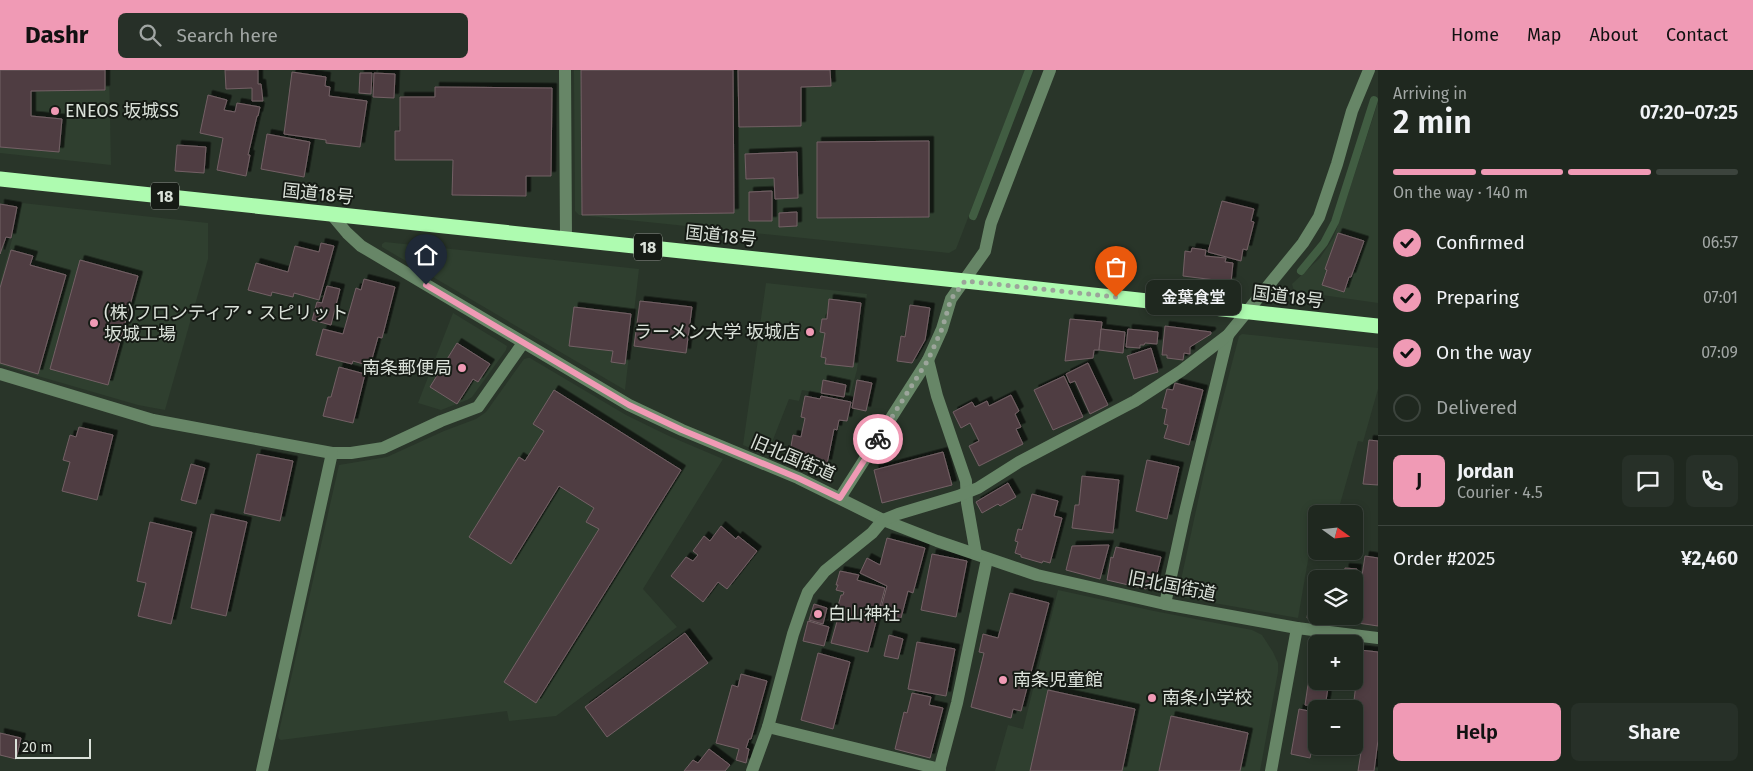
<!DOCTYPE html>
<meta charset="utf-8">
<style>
:root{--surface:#1f281f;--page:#273028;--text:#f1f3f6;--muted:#a1a6a4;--line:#3c443d;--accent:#f09ab5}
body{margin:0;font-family:"Fira Sans","Noto Sans JP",sans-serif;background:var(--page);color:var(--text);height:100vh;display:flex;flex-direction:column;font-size:19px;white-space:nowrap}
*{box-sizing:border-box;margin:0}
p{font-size:16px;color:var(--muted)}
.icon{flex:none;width:28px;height:28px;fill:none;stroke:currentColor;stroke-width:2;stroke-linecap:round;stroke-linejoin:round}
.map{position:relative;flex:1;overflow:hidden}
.drawer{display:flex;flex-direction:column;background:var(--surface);width:375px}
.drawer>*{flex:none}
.needle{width:32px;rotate:105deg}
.buttons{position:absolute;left:1308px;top:435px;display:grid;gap:10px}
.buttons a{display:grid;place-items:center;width:55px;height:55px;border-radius:8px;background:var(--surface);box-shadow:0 2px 8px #0003,0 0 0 1px var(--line);font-size:25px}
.scale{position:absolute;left:15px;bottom:12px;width:76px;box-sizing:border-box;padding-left:5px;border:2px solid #dae1d9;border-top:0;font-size:14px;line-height:18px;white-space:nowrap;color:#dae1d9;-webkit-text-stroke:4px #161b15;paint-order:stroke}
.pin{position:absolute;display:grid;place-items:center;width:42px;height:42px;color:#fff;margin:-51px -21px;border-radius:50% 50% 50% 0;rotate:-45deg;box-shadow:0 0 5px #0007}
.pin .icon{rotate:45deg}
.courier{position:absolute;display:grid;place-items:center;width:50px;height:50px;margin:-25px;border:4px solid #f09ab5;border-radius:50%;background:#fff;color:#222;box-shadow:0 1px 6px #0007}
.bubble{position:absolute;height:35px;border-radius:8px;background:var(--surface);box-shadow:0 2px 8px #0003,0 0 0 1px var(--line);font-size:16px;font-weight:600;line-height:35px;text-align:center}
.headline em{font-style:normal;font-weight:600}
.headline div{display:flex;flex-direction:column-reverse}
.headline{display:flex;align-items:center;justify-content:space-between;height:85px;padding:0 15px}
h1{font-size:32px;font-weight:600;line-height:38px}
.bar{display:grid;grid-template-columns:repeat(4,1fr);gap:8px 5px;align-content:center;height:60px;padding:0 15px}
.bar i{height:6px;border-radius:4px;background:var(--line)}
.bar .current{background:var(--accent)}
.bar p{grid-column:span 4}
.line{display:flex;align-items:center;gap:12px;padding:0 15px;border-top:1px solid var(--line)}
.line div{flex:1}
.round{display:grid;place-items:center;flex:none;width:52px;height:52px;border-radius:8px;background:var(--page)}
ol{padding:0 15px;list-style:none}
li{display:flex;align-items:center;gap:15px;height:55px}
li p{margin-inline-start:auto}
li .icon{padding:5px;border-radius:50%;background:var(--accent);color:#111;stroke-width:4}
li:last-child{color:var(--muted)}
li i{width:28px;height:28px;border:2px solid var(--line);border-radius:50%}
.action{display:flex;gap:10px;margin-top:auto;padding:10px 15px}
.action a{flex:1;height:58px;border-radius:8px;background:var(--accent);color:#111;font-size:20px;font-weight:600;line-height:58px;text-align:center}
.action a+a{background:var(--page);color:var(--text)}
header{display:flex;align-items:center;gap:30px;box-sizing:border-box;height:70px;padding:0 25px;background:var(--accent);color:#111}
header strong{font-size:24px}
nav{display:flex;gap:28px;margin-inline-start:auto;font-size:18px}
.search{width:350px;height:45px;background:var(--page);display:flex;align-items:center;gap:12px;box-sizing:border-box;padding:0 18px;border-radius:8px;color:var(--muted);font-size:19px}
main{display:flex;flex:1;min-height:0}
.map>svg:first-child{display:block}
.built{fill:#2f3f2f}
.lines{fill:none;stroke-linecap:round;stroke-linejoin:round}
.stream{stroke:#415d42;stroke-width:8}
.building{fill:#503e43;stroke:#736065;filter:url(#shadow)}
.minor{stroke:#678667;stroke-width:12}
.highway{stroke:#aefbb0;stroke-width:15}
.done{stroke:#9ca59b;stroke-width:5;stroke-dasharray:0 9}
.route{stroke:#f09ab5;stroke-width:6}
.poi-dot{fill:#f09ab5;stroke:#161b15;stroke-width:2}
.labels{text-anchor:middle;stroke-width:4;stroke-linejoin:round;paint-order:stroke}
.shield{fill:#161b15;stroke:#9fa69e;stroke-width:1}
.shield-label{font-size:16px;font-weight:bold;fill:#dae1d9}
.poi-label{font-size:18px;fill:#dae1d9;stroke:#161b15;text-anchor:start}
.street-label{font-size:18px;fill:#dae1d9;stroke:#161b15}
</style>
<header>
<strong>Dashr</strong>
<div class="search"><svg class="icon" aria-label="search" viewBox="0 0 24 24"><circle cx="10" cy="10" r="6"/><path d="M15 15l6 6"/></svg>Search here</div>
<nav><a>Home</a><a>Map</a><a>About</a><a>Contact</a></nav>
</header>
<main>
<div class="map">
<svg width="1378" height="701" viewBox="0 0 1378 701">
<defs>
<filter id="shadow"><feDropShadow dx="4.5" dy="-4.5" stdDeviation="0" flood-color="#0009"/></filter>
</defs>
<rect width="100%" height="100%" fill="#293529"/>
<g class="built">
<polygon points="0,0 109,0 111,95 0,83"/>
<polygon points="574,0 1025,0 956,179 949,183 579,145 575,141"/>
<polygon points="1378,32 1378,233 1294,221 1292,214 1320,188 1334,167"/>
<polygon points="22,133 208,153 208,189 165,340 138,335 0,295 0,213"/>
<polygon points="385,172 639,199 625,320 382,177 382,174"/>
<polygon points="766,213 867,224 857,300 849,329 802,320 799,331 789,329 767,385 743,375"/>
<polygon points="453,243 507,276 506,280 472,327 467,330 441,340 418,333"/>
<polygon points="1242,264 1378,278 1378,319 1363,372 1358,371 1340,434 1316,444 1298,548 1180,527 1178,524 1206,394 1239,266"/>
<polygon points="528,288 530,288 626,345 669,366 723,389 643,519 677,557 556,646 509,651 507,641 281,670 279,669 278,666 339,395 387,387 444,361 476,349 486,342 524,289"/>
<polygon points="1058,520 1154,541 1252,560 1262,565 1273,582 1278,593 1278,602 1260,701 995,701 1008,655 1023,659"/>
</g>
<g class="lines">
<g class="stream">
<polyline points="973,146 1029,0"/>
<polyline points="1301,201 1324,173 1335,152 1374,30"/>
</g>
</g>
<g class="building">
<polygon points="0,0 105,0 105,20 31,21 31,46 62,49 59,82 0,77"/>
<polygon points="225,0 258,0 258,14 261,14 263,31 252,31 252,18 226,19"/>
<polygon points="581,0 733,0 734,143 582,145"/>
<polygon points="738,0 830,0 831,16 801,17 801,56 739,57"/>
<polygon points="292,2 326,7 325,16 330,17 329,26 367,31 360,77 326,73 326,70 284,64"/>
<polygon points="360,3 372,3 371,24 359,23"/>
<polygon points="374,3 395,4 394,28 373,27"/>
<polygon points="435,17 552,18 551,106 526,106 526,126 452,125 453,90 395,90 395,61 400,61 400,27 435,27"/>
<polygon points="208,25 227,30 224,40 235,42 237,33 260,37 258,46 257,46 248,85 250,85 246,106 217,100 223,68 200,63"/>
<polygon points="267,64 310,72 304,107 261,99"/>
<polygon points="929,71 929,147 817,148 817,72"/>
<polygon points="177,75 206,77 204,103 175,101"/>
<polygon points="797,82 798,128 775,129 774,108 746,109 745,84"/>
<polygon points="772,121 772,151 749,151 749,122"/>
<polygon points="1222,131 1254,139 1251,151 1254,152 1247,180 1243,179 1241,191 1208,182"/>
<polygon points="0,134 17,137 11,168 6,167 0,184"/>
<polygon points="797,142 797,156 779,157 779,143"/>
<polygon points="1338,163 1364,171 1351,207 1349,207 1344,222 1322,215 1327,200 1325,199"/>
<polygon points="321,173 334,176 319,230 294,223 293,227 272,222 271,226 248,220 256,193 288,202 295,176 319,182"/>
<polygon points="1192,178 1206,180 1205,186 1226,188 1225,192 1233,193 1231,212 1183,206 1185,181 1191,182"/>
<polygon points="11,180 33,186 30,195 66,205 38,304 0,293 0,218"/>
<polygon points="80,190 138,206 108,315 50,299"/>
<polygon points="364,209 395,217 382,268 378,267 370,296 353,291 352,294 316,285 323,259 343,264 356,218 361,220"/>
<polygon points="327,216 340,219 331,255 312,250 317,232 322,233"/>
<polygon points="829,229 861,233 853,297 825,294 826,288 821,287 825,263 820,262 822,249 827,249"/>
<polygon points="640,231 692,237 686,283 634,276"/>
<polygon points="910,235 930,238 925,270 912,293 897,291 901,266 905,267"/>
<polygon points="574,237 631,244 625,294 611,292 613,281 569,276"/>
<polygon points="1070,249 1102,252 1099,280 1094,280 1093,288 1065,291"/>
<polygon points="1165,256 1211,262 1211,264 1190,277 1190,284 1184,283 1183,290 1167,288 1167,285 1162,285"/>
<polygon points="1101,259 1125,262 1123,283 1099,280"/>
<polygon points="1128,259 1158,262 1157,274 1145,273 1144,275 1140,275 1140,278 1126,277"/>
<polygon points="457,273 490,294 478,312 473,309 457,334 430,317"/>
<polygon points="1151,278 1158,302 1134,309 1127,286"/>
<polygon points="1088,293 1108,335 1090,344 1075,311 1070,313 1066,304"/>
<polygon points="339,297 365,304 353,353 323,346 328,327 331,327"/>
<polygon points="1064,306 1083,347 1053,360 1034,320"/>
<polygon points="823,310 846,315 844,327 821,323"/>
<polygon points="857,310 872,313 866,341 852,338"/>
<polygon points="1175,313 1203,320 1189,375 1164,368 1168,355 1164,354 1167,339 1162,338 1167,319 1173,320"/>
<polygon points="554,320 681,400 536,633 504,612 599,459 586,452 594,438 559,416 511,494 469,467 519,387 525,391 544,361 533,354"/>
<polygon points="1011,325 1019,341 1015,344 1021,357 1016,359 1023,374 979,396 969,376 979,371 970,353 961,358 953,342 972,332 975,337 987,331 989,336"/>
<polygon points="805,326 820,329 821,326 851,332 847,351 839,350 837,360 834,359 827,394 789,387 793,365 801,367 805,348 801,347"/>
<polygon points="79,357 113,365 97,430 62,421 70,392 63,390 70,365 76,367"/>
<polygon points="1369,370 1378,371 1378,415 1363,414"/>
<polygon points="943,382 952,415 882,433 874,400"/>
<polygon points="257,384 293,391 280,451 244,443"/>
<polygon points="1147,390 1179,397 1167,449 1136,441"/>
<polygon points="191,394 205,398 196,434 181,430"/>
<polygon points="1082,406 1119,410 1113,463 1072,458 1075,435 1079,435"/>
<polygon points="1008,413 1016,427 1000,436 998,434 982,443 976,432"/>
<polygon points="1032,424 1058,431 1054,446 1062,448 1050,493 1043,491 1042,493 1021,487 1021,485 1015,483 1018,472 1015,471 1018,459 1022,460"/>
<polygon points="211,444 247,452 226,546 191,538"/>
<polygon points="150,452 192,462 171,554 138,546 146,513 137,511"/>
<polygon points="721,456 736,469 738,466 757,481 727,519 718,512 703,532 671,506 686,487 693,491 698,485 693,481 704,466 710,471"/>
<polygon points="887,468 925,478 913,523 908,521 901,548 880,542 887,516 860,503 867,488 880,495"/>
<polygon points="1316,473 1316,481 1333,481 1331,488 1314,485"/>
<polygon points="1109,475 1100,509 1066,500 1072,476"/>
<polygon points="1116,477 1161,487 1154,516 1147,514 1146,519 1107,510 1111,487 1113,488"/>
<polygon points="932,484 967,491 956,547 921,540"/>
<polygon points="1365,486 1378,488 1378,556 1351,552 1352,546 1354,546 1358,512 1361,512"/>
<polygon points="1345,498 1357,499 1354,519 1354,509 1343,509"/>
<polygon points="840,501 859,505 857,510 885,518 868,582 831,573 841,537 838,536 841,525 843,525 844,522 836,520 838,515 836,515"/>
<polygon points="1010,523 1049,533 1021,641 1013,639 1011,648 971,637 984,583 979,582 983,564 998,568"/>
<polygon points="1310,526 1316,527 1316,546 1350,546 1349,554 1307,548"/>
<polygon points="814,534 827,538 823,554 809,550"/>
<polygon points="808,551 829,557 824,576 803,571"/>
<polygon points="685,563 708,593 607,667 585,637"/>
<polygon points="889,565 903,569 898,589 884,586"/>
<polygon points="917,572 955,579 946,626 908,619"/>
<polygon points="1360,580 1378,582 1378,670 1374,701 1358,701 1362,676 1354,675 1353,639"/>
<polygon points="818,583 850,592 833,659 801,650"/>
<polygon points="1310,601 1316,602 1316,611 1329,611 1325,637 1305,635"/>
<polygon points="741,604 767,611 751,669 749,669 746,678 749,679 746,693 736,690 739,679 716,673 732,615 738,617"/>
<polygon points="1048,620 1135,639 1122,701 1030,701"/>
<polygon points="912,623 931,627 929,635 943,638 930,688 895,679 904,642 907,643"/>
<polygon points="1299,639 1314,642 1310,664 1315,665 1310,688 1291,684"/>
<polygon points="1171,646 1248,663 1240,701 1159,701"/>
<polygon points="0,663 21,668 16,689 0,685"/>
<polygon points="709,679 730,695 725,701 684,701 693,690 698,693"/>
</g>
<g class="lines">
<g class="minor">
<polyline points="565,0 566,168"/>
<polyline points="331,144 347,163 361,176 629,335 682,360 798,408 883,450 937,471 1037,505 1165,534 1297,558 1378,568"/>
<polyline points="928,290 937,326 966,411 967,433 976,484"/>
<polyline points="0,304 153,350 332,383 351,383 383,378 441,351 478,337 523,273"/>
<polyline points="840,428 928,290 942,259 951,229 985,181 991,153 1050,0"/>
<polyline points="1165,534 1185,442 1228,265"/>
<polyline points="768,657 940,699"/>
<polyline points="262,701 332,383"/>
<polyline points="752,701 768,657 793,564 803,535 808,522 825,501 872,463 883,450 898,444 958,426 978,418 1019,392 1135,331 1181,301 1228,265 1303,173 1319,147 1337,94 1352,41 1369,0"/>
<polyline points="939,701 957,633 987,489"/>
<polyline points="1271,701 1297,558"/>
</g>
<polyline class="highway" points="0,109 965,211 1378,256"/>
</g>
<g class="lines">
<polyline class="done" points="878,369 928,290 942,259 951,229 965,211 1116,227"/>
<polyline class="route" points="426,215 629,335 682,360 798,408 840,428 878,369"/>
</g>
<g class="poi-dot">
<circle cx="55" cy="41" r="5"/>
<circle cx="94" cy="253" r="5"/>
<circle cx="810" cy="262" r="5"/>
<circle cx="462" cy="298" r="5"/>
<circle cx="818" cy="544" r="5"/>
<circle cx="1003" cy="610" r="5"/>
<circle cx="1152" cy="628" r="5"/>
</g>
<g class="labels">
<g class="shield">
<rect x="151" y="112.5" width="28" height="27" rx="4"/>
<rect x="634" y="163.5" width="28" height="27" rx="4"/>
</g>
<g class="shield-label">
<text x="165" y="132">18</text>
<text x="648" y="183">18</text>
</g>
<g class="poi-label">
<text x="65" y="47">ENEOS 坂城SS</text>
<text x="104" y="249">(株)フロンティア・スピリット<tspan x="104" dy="21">坂城工場</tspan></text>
<text x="800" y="268" text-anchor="end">ラーメン大学 坂城店</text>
<text x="452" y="304" text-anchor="end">南条郵便局</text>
<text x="828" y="550">白山神社</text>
<text x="1013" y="616">南条児童館</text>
<text x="1162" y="634">南条小学校</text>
</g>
<g class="street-label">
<text transform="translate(318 124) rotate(6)" y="6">国道18号</text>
<text transform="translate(721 166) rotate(6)" y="6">国道18号</text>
<text transform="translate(1288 227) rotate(7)" y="6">国道18号</text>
<text transform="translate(793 388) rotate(23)" y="6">旧北国街道</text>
<text transform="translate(1172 516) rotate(11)" y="6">旧北国街道</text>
</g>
</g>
</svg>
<div class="buttons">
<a><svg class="needle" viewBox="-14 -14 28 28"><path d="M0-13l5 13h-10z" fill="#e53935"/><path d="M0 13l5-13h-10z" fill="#a1a6a4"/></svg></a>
<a><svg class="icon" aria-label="layers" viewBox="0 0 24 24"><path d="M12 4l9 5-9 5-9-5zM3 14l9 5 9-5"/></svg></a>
<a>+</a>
<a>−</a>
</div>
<div class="scale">20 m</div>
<div class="pin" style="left:1116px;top:227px;background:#ea580c"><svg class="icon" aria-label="bag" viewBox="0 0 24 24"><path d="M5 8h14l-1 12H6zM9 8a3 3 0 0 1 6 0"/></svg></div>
<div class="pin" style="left:426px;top:215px;background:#1f2937"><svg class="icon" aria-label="home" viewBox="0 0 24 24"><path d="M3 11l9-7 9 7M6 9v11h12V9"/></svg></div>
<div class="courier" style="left:878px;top:369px"><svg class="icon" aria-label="bike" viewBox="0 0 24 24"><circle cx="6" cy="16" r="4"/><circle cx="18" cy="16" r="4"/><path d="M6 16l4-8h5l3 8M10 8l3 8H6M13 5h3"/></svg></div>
<div class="bubble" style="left:1146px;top:210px;width:95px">金葉食堂</div>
</div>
<section class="drawer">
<div class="headline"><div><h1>2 min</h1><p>Arriving in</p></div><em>07:20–07:25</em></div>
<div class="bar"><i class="current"></i><i class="current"></i><i class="current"></i><i></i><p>On the way · 140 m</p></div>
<ol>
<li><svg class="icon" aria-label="check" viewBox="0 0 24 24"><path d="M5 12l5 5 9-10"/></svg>Confirmed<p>06:57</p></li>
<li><svg class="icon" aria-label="check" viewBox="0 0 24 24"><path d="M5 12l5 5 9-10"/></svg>Preparing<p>07:01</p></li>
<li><svg class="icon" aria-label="check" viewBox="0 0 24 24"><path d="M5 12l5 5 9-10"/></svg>On the way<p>07:09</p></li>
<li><i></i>Delivered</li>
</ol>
<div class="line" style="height:90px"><b class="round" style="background:var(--accent);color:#111">J</b><div><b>Jordan</b><p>Courier · 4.5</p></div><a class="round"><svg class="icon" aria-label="chat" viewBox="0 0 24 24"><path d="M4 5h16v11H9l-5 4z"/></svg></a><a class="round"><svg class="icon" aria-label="phone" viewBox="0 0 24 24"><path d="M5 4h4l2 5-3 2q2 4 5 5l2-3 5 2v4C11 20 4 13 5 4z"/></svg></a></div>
<div class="line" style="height:65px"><div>Order #2025</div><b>¥2,460</b></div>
<div class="action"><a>Help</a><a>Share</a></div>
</section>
</main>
